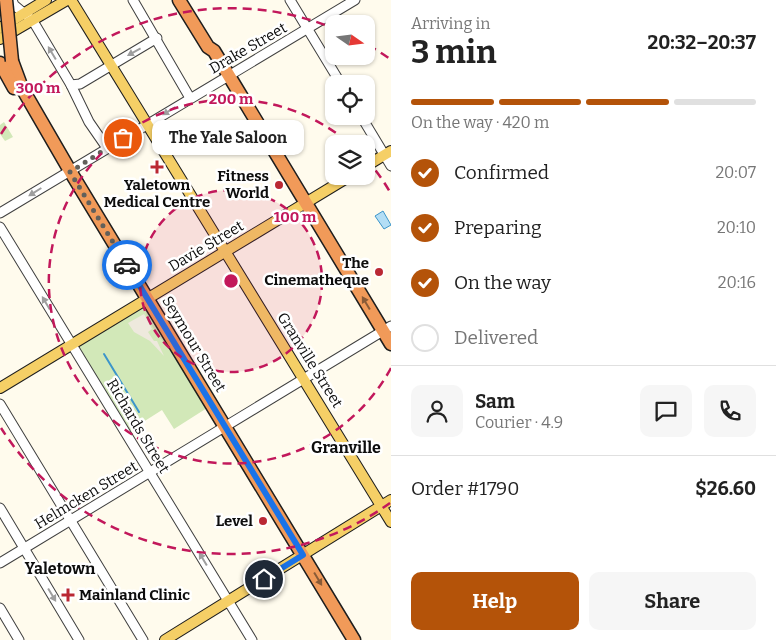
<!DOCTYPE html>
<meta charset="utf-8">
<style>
:root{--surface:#fff;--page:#f6f6f6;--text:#222;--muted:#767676;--line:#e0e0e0;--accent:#b45309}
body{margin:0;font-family:Bitter,serif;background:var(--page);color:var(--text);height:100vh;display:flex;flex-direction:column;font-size:19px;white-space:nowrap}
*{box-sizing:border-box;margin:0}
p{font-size:16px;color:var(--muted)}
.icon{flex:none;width:28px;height:28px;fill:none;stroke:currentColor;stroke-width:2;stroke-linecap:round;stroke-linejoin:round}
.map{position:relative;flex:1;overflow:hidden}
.panel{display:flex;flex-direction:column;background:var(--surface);width:385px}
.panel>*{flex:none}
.needle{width:32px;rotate:104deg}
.controls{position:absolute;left:325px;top:15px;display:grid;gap:10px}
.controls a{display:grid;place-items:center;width:50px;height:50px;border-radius:10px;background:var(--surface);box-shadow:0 1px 4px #0004;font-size:25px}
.pin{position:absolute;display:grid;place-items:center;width:42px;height:42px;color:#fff;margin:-21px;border:2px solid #fff;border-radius:50%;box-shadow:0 1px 5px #0007}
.courier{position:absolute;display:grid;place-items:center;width:50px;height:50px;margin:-25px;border:4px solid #1a73e8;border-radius:50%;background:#fff;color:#222;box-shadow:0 1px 6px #0007}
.bubble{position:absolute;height:35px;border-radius:10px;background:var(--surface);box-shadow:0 1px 4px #0004;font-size:16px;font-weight:700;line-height:35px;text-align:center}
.headline em{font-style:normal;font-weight:700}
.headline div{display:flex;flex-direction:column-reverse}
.headline{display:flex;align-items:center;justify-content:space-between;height:85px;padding:0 20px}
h1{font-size:32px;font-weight:700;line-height:38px}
.bar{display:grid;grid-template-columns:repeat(4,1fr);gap:8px 5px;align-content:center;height:60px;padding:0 20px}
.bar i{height:6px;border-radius:4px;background:var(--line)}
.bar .active{background:var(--accent)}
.bar p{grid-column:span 4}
.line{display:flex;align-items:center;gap:12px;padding:0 20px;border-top:1px solid var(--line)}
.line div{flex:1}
.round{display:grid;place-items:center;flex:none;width:52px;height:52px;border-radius:10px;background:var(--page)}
ol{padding:0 20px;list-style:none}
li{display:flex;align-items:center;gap:15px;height:55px}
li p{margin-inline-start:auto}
li .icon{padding:5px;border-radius:50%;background:var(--accent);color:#fff;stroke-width:4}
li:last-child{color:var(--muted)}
li i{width:28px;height:28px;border:2px solid var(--line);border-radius:50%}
.primary-button{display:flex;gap:10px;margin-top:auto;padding:10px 20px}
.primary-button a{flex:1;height:58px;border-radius:10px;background:var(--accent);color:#fff;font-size:20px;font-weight:700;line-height:58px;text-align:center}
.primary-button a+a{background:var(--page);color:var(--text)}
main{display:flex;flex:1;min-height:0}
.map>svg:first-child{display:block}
.green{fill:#d2e8b8}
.plaza{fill:#eee9dd}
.water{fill:#b3def5;stroke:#3c95ca}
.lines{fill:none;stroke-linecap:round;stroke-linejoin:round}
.stream{stroke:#3c95ca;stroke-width:2}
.minor-casing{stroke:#404040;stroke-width:11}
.major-casing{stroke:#1e1e1e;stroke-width:12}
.highway-casing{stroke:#1e1e1e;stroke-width:15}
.minor{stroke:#fff;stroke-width:9}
.major{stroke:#f5cf66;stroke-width:10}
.highway{stroke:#f19a59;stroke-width:12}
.highway-bridge-casing{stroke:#1e1e1e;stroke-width:15;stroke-linecap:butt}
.highway-bridge{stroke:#f19a59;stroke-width:12}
.oneway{fill:#9e9e9e}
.oneway2{fill:#8a5b37}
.done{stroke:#62605b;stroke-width:5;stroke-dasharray:0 9}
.route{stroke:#1a73e8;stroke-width:6}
.ring{fill:none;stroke:#c2185b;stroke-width:2.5;stroke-dasharray:9 6}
.poi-dot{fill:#ba2833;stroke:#fff;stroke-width:2}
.labels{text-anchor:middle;stroke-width:5;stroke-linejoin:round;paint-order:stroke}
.street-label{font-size:15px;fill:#0d0d0d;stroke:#fff}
.poi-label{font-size:15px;font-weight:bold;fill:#0d0d0d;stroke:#fff;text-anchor:end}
.neighbourhood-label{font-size:16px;font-weight:bold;fill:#0d0d0d;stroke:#fff}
.centre{fill:#c2185b;stroke:#fff;stroke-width:2.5}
.ring-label{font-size:15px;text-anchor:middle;font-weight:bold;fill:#c2185b;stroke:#fff;stroke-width:5;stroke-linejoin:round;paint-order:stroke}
</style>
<main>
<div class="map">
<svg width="391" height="640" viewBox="0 0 391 640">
<rect width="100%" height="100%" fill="#fffbed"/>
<g class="green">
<polygon points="4,122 13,137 5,141 0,134 0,125"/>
<polygon points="142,308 147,309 207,408 174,429 162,410 129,431 79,349 81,345"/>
</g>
<polygon class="plaza" points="144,314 152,329 148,332 154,341 157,341 164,356 150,341 134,332 128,323"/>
<polygon class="water" points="383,211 391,225 384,229 375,216"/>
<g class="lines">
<polyline class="stream" points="104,354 139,412"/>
<g class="minor-casing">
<g id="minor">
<polyline points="12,0 14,5 33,21 71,85 89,122 107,148"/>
<polyline points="133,0 190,98"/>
<polyline points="290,0 341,84"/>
<polyline points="71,85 80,84 157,38"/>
<polyline points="361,116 391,166"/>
<polyline points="0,213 355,0"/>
<polyline points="0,227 252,640"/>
<polyline points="0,404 143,640"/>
<polyline points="0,508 79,640"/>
<polyline points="0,563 391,326"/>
<polyline points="0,608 19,640"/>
</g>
</g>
<g class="major-casing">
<g id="major">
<polyline points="71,0 391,522"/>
<polyline points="0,28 46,0"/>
<polyline points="0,39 67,0"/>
<polyline points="366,166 391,151"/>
<polyline points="0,388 350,176"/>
<polyline points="165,640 391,500"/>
</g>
</g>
<g class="highway-casing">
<g id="highway">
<polyline points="179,0 208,47 214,51 391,344"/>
<polyline points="12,61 22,88 73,176 354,640"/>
<polyline points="0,63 14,88"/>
</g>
</g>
<use href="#minor" class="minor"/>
<use href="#major" class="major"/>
<use href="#highway" class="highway"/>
<g class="highway-bridge-casing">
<polyline id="highway-bridge" points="6,0 12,61"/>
</g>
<use href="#highway-bridge" class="highway-bridge"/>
</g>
<defs><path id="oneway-solid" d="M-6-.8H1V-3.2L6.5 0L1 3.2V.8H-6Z" transform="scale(1.25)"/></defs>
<g class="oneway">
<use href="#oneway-solid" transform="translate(134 52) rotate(151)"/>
<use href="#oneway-solid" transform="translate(52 53) rotate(-121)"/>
<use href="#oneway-solid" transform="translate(169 111) rotate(149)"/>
<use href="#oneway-solid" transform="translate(35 192) rotate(148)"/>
<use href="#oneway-solid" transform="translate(46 303) rotate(-121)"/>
<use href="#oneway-solid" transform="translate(203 559) rotate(-121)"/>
<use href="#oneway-solid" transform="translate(52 595) rotate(59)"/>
</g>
<g class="oneway2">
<use href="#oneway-solid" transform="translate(366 303) rotate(-121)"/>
<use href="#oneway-solid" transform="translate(318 579) rotate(59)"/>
</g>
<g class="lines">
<polyline class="done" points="123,138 70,172 127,265"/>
<polyline class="route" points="127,265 303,555 264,579"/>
</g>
<circle cx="231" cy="281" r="91" fill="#c2185b" fill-opacity=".12"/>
<g class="ring">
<circle cx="231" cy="281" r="91"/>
<path d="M391 368A182 182 0 1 1 350 144M366 159A182 182 0 0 1 391 194"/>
<path d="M390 503A273 273 0 0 1 1 428M1 134A273 273 0 0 1 333 28M368 45A273 273 0 0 1 390 59"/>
</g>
<g class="poi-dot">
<path d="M154.5 159.5h5v5h5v5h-5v5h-5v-5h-5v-5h5z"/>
<circle cx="279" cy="185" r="5"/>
<circle cx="379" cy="272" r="5"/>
<circle cx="263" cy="521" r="5"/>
<path d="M65.5 587.5h5v5h5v5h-5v5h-5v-5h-5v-5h5z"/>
</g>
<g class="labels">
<g class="street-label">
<text transform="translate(248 48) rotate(-30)" y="5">Drake Street</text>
<text transform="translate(206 246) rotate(-31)" y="5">Davie Street</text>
<text transform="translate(194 344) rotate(59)" y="5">Seymour Street</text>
<text transform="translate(310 360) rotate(58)" y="5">Granville Street</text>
<text transform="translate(138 426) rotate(59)" y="5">Richards Street</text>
<text transform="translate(86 495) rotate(-31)" y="5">Helmcken Street</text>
</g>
<g class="poi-label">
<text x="269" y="181">Fitness<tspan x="269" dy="17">World</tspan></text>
<text x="157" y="190" text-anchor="middle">Yaletown<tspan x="157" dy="17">Medical Centre</tspan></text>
<text x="369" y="268">The<tspan x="369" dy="17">Cinematheque</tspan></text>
<text x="253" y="526">Level</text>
<text x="79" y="600" text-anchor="start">Mainland Clinic</text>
</g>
<g class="neighbourhood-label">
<text x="346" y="453">Granville</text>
<text x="60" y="574">Yaletown</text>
</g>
</g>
<circle cx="231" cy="281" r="8" class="centre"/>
<g class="ring-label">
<text x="38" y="93">300 m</text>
<text x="231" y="104">200 m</text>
<text x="295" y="222">100 m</text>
</g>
</svg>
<div class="controls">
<a><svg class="needle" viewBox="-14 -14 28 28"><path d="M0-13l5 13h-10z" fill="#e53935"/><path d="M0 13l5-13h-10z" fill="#767676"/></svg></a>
<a><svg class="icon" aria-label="locate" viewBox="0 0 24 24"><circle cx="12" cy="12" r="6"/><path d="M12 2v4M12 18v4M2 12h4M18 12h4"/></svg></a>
<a><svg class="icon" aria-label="layers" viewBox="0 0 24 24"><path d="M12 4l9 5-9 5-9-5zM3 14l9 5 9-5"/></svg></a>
</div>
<div class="pin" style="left:123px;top:138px;background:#ea580c"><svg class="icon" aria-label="bag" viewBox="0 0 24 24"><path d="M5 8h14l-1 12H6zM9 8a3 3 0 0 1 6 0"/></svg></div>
<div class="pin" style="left:264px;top:579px;background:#1f2937"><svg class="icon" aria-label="home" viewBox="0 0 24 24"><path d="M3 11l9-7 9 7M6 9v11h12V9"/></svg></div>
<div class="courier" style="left:127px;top:265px"><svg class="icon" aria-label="car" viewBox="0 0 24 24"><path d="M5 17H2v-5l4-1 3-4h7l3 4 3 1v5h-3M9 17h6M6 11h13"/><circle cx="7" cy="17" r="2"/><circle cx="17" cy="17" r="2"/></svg></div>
<div class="bubble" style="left:152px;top:120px;width:152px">The Yale Saloon</div>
</div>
<section class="panel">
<div class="headline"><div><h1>3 min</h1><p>Arriving in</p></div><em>20:32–20:37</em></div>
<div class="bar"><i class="active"></i><i class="active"></i><i class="active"></i><i></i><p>On the way · 420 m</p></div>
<ol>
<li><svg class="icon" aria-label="check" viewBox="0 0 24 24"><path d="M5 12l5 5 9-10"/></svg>Confirmed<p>20:07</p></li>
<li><svg class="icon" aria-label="check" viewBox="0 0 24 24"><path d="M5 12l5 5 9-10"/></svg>Preparing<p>20:10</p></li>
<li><svg class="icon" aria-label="check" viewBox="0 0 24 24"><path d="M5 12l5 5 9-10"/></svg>On the way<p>20:16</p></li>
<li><i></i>Delivered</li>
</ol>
<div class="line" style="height:90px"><a class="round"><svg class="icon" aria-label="person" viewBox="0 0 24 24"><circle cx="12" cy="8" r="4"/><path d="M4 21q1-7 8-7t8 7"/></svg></a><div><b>Sam</b><p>Courier · 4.9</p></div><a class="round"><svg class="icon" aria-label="chat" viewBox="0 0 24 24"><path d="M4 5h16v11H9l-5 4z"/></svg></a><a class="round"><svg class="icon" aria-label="phone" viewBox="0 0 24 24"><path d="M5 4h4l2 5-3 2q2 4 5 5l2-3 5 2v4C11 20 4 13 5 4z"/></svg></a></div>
<div class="line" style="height:65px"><div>Order #1790</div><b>$26.60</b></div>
<div class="primary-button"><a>Help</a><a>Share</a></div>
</section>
</main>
